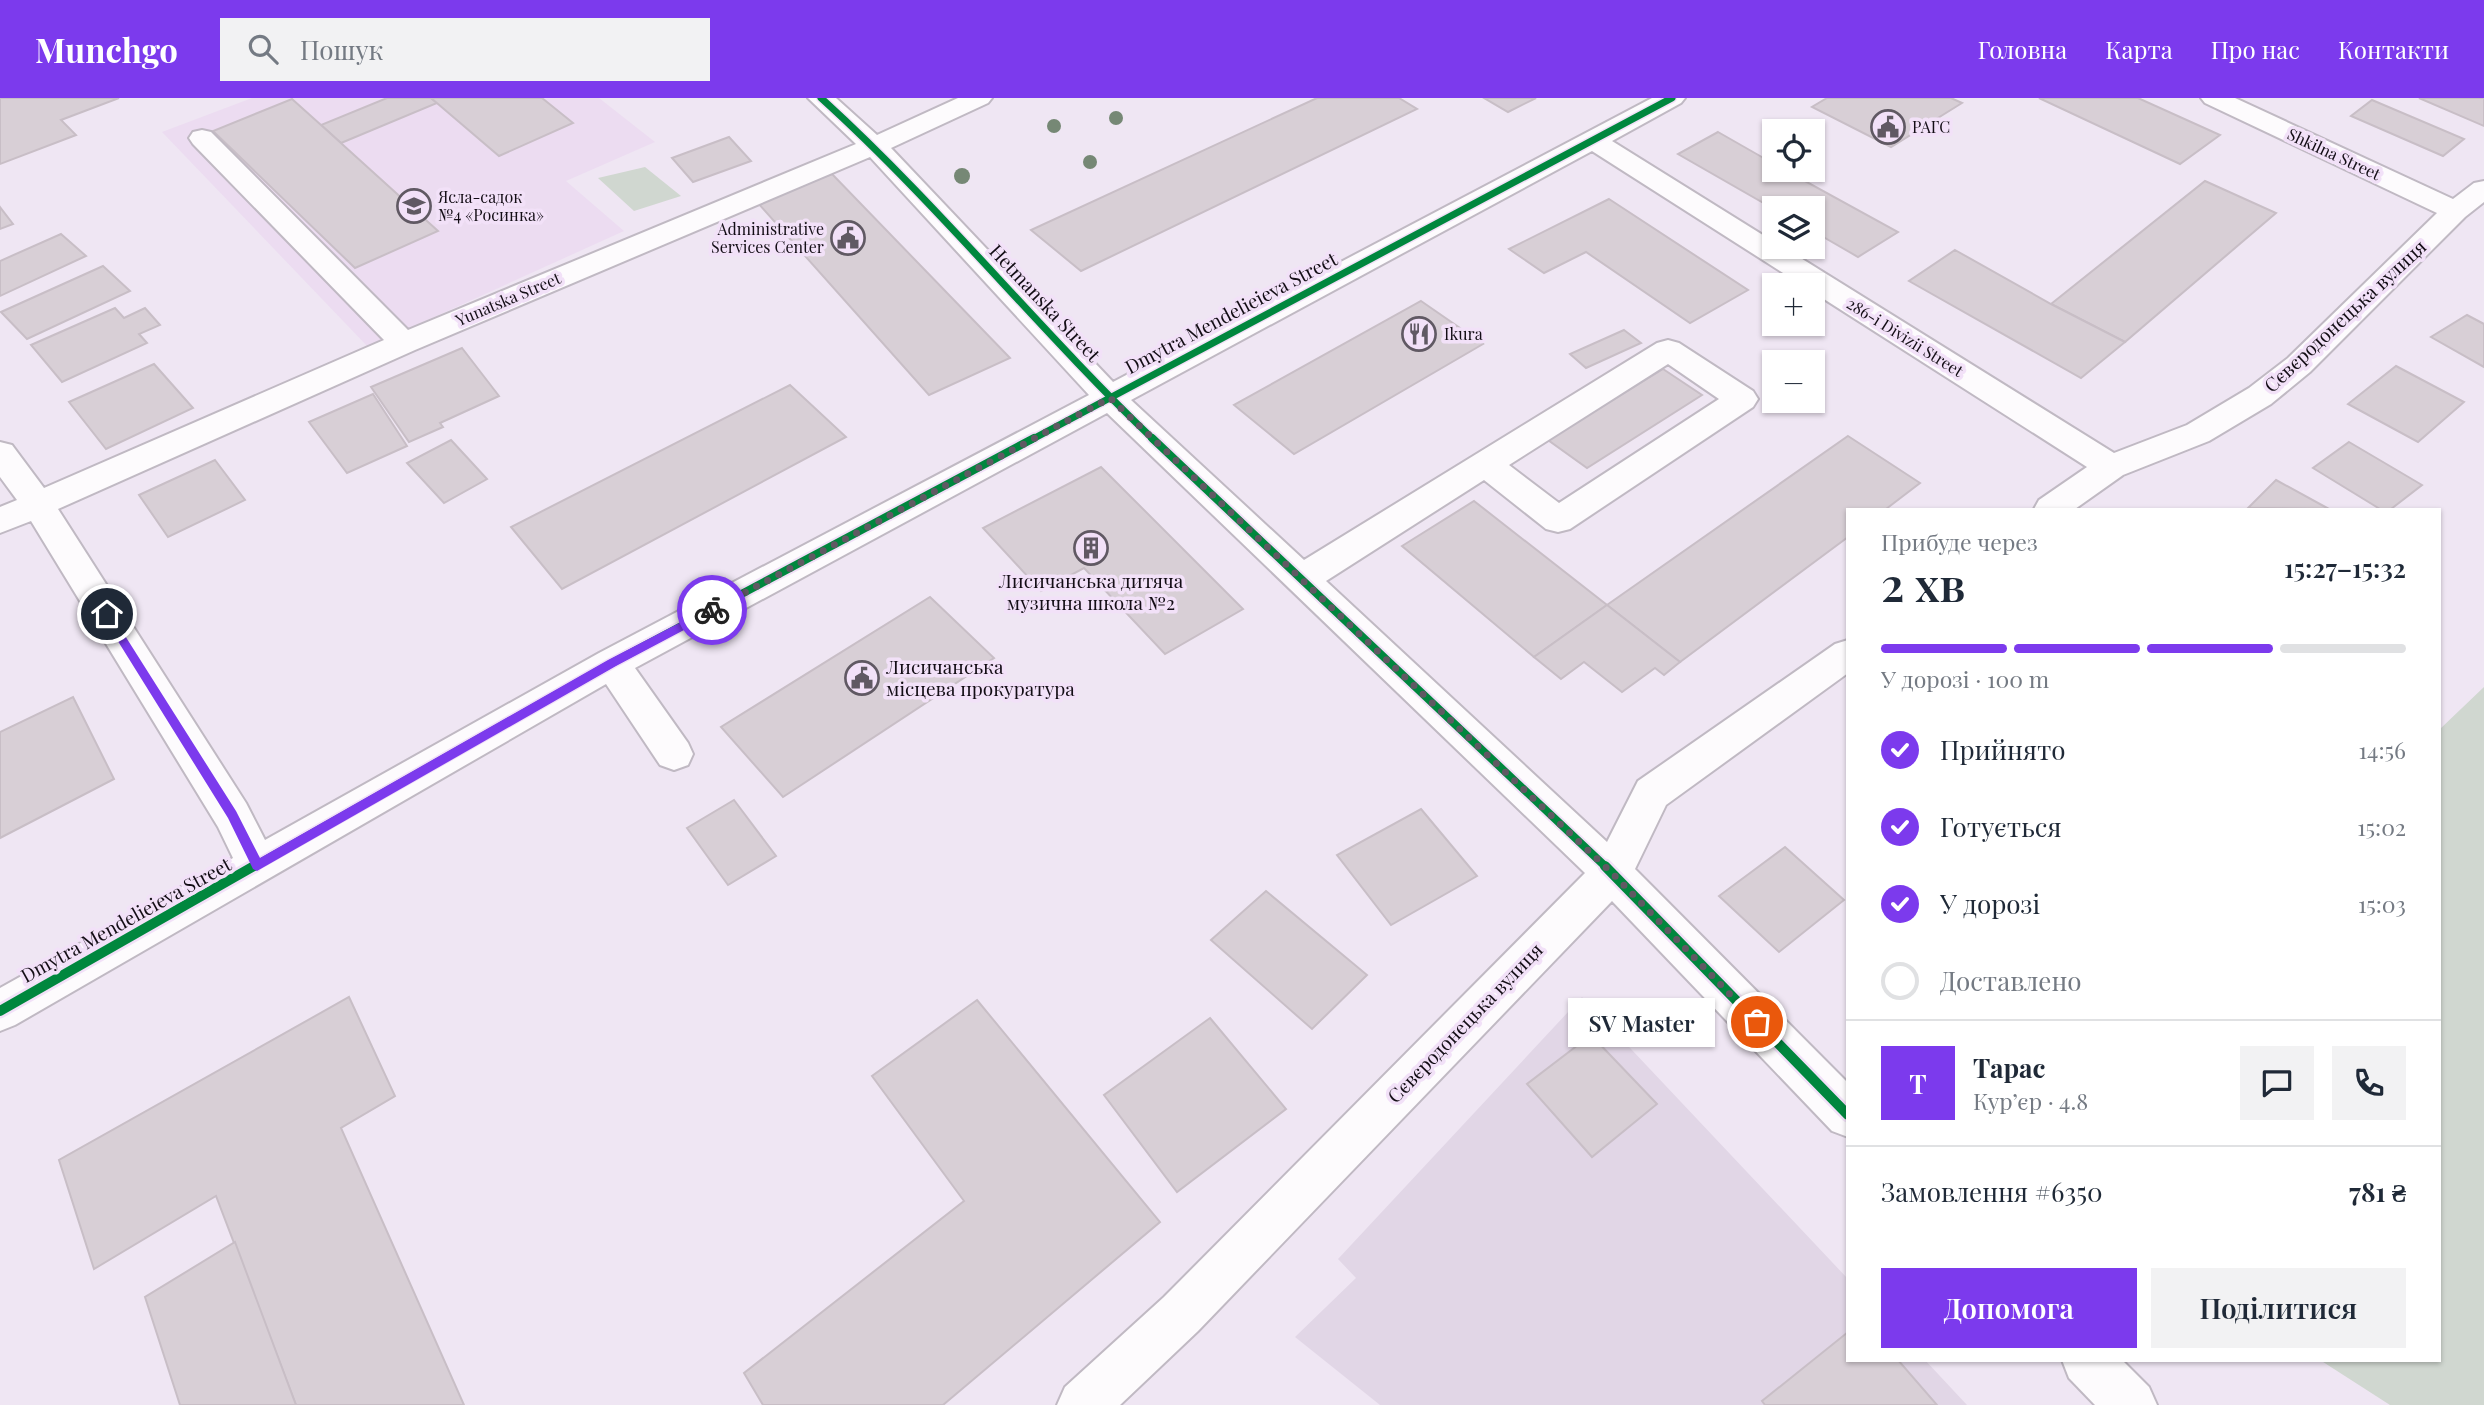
<!DOCTYPE html>
<html lang="uk">
<meta charset="utf-8">
<style>
:root{--surface:#fff;--page:#f2f2f3;--text:#1f2937;--muted:#747a83;--line:#e0e1e3;--accent:#7c3aed}
body{margin:0;font-family:"Playfair Display",serif;background:var(--page);color:var(--text);height:100vh;display:flex;flex-direction:column;font-size:26px;white-space:nowrap}
*{box-sizing:border-box;margin:0}
p{font-size:23px;color:var(--muted)}
.icon{flex:none;width:38px;height:38px;fill:none;stroke:currentColor;stroke-width:2;stroke-linecap:round;stroke-linejoin:round}
.map{position:relative;flex:1;overflow:hidden}
.sheet{position:absolute;left:1846px;top:410px;width:595px;height:854px;display:flex;flex-direction:column;background:var(--surface);border-radius:0px;box-shadow:0 2px 5px #0004}
.sheet>*{flex:none}
.tools{position:absolute;left:1762px;top:21px;display:grid;gap:14px}
.tools a{display:grid;place-items:center;width:63px;height:63px;border-radius:0px;background:var(--surface);box-shadow:0 2px 5px #0004;font-size:35px}
.pin{position:absolute;display:grid;place-items:center;width:60px;height:60px;color:#fff;margin:-30px;border:4px solid #fff;border-radius:50%;box-shadow:0 2px 7px #0007}
.courier{position:absolute;display:grid;place-items:center;width:70px;height:70px;margin:-35px;border:5px solid #7c3aed;border-radius:50%;background:#fff;color:#222;box-shadow:0 2px 9px #0007}
.bubble{position:absolute;height:49px;border-radius:0px;background:var(--surface);box-shadow:0 2px 5px #0004;font-size:23px;font-weight:600;line-height:49px;text-align:center}
.headline em{font-style:normal;font-weight:600}
.headline div{display:flex;flex-direction:column-reverse}
.headline{display:flex;align-items:center;justify-content:space-between;height:119px;padding:0 35px}
h1{font-size:46px;font-weight:600;line-height:52px}
.bar{display:grid;grid-template-columns:repeat(4,1fr);gap:10px 7px;align-content:center;height:84px;padding:0 35px}
.bar i{height:9px;border-radius:5px;background:var(--line)}
.bar .on{background:var(--accent)}
.bar p{grid-column:span 4}
.line{display:flex;align-items:center;gap:18px;padding:0 35px;border-top:2px solid var(--line)}
.line div{flex:1}
.round{display:grid;place-items:center;flex:none;width:74px;height:74px;border-radius:0px;background:var(--page)}
ol{padding:0 35px;list-style:none}
li{display:flex;align-items:center;gap:21px;height:77px}
li p{margin-inline-start:auto}
li .icon{padding:7px;border-radius:50%;background:var(--accent);color:#fff;stroke-width:4}
li:last-child{color:var(--muted)}
li i{width:38px;height:38px;border:4px solid var(--line);border-radius:50%}
.cta{display:flex;gap:14px;margin-top:auto;padding:14px 35px}
.cta a{flex:1;height:80px;border-radius:0px;background:var(--accent);color:#fff;font-size:28px;font-weight:600;line-height:80px;text-align:center}
.cta a+a{background:var(--page);color:var(--text)}
header{display:flex;align-items:center;gap:42px;box-sizing:border-box;height:98px;padding:0 35px;background:var(--accent);color:#fff}
header strong{font-size:33px}
nav{display:flex;gap:38px;margin-inline-start:auto;font-size:24px}
.search{width:490px;height:63px;background:var(--page);display:flex;align-items:center;gap:18px;box-sizing:border-box;padding:0 24px;border-radius:0px;color:var(--muted);font-size:26px}
.map>svg:first-child{display:block}
.commercial{fill:#e1d6e6}
.built{fill:#ecdcf1}
.green{fill:#d0d7d0}
.building{fill:#d8cfd6;stroke:#c8bec6;stroke-width:2}
.lines{fill:none;stroke-linecap:round;stroke-linejoin:round}
.minor-casing{stroke:#c0b9c3;stroke-width:4}
.minor{fill:#fdfbfd;fill-rule:evenodd}
.cycleway-far2-casing{stroke:#f2e1f8;stroke-width:10}
.cycleway-far1-casing{stroke:#f2e1f8;stroke-width:12}
.cycleway-casing{stroke:#f2e1f8;stroke-width:15}
.cycleway-far2{stroke:#00873e;stroke-width:7}
.cycleway-far1{stroke:#00873e;stroke-width:8}
.cycleway{stroke:#00873e;stroke-width:10}
.tree{fill:#768875}
.route{fill:#7c3aed}
.done{stroke:#605963;stroke-width:7;stroke-dasharray:0 12.6}
.labels{text-anchor:middle;stroke-width:7;stroke-linejoin:round;paint-order:stroke}
.far-poi-label{font-size:16px;fill:#130d15;stroke:#f2e1f8;text-anchor:start}
.far-street-label{font-size:16px;fill:#130d15;stroke:#f2e1f8}
.street-label{font-size:19px;fill:#130d15;stroke:#f2e1f8}
.poi-label{font-size:19px;fill:#130d15;stroke:#f2e1f8}
</style>
<header>
<strong>Munchgo</strong>
<div class="search"><svg class="icon" aria-label="search" viewBox="0 0 24 24"><circle cx="10" cy="10" r="6"/><path d="M15 15l6 6"/></svg>Пошук</div>
<nav><a>Головна</a><a>Карта</a><a>Про нас</a><a>Контакти</a></nav>
</header>
<div class="map">
<svg width="2484" height="1307" viewBox="0 0 2484 1307">
<rect width="100%" height="100%" fill="#efe6f3"/>
<polygon class="commercial" points="1582,899 1848,1181 1848,1262 1925,1262 1967,1307 1380,1307 1295,1239 1356,1180 1338,1161"/>
<polygon class="built" points="252,0 599,0 655,44 566,83 624,133 368,249 162,34"/>
<g class="green">
<polygon points="645,69 681,98 634,113 598,80"/>
<polygon points="2484,589 2484,1307 2390,1307 2320,1262 2440,1262 2440,631"/>
</g>
<g class="building">
<polygon points="0,0 119,0 61,22 76,37 0,66"/>
<polygon points="387,0 431,0 437,5 341,45 321,27"/>
<polygon points="431,0 542,0 573,25 499,58"/>
<polygon points="1317,0 1399,0 1417,11 1081,173 1031,132"/>
<polygon points="1484,0 1536,0 1508,14"/>
<polygon points="1827,0 1951,0 1962,5 1891,49 1812,9"/>
<polygon points="2039,0 2138,0 2220,37 2180,66"/>
<polygon points="2419,0 2484,0 2484,28"/>
<polygon points="292,1 321,27 438,133 355,170 213,33"/>
<polygon points="2372,2 2464,41 2443,58 2351,18"/>
<polygon points="1718,34 1774,66 1774,72 1785,72 1898,134 1858,159 1813,133 1813,110 1774,111 1678,56"/>
<polygon points="729,39 751,63 693,84 672,60"/>
<polygon points="832,76 1010,260 929,297 757,104"/>
<polygon points="2205,83 2276,115 2125,244 2051,206"/>
<polygon points="1609,101 1748,192 1690,225 1586,154 1544,175 1509,151"/>
<polygon points="0,109 13,126 0,131"/>
<polygon points="61,136 86,158 0,198 0,163"/>
<polygon points="1955,152 2051,206 2125,244 2081,280 1909,183"/>
<polygon points="103,168 130,193 27,241 1,214"/>
<polygon points="1421,203 1483,246 1294,356 1234,307"/>
<polygon points="115,210 124,220 145,210 160,227 139,236 147,245 62,284 31,247"/>
<polygon points="2467,217 2484,226 2484,269 2431,239"/>
<polygon points="1624,232 1641,245 1586,270 1570,256"/>
<polygon points="462,250 499,298 440,325 443,329 409,344 371,289"/>
<polygon points="154,266 193,310 106,351 69,304"/>
<polygon points="2396,268 2464,304 2418,344 2348,306"/>
<polygon points="1663,271 1702,297 1587,370 1548,342"/>
<polygon points="790,287 846,339 562,491 511,429"/>
<polygon points="373,296 407,348 347,375 309,324"/>
<polygon points="1848,338 1920,385 1886,411 1848,411 1848,439 1680,564 1607,507"/>
<polygon points="451,342 487,381 444,405 407,365"/>
<polygon points="2349,344 2422,387 2391,411 2380,411 2313,370"/>
<polygon points="215,362 245,402 168,439 139,397"/>
<polygon points="1101,369 1243,511 1165,556 1084,470 1041,493 983,430"/>
<polygon points="2276,382 2329,411 2248,410"/>
<polygon points="1474,403 1607,507 1534,559 1402,448"/>
<polygon points="930,499 994,560 783,699 721,629"/>
<polygon points="1607,507 1680,564 1664,577 1655,570 1622,594 1584,564 1561,581 1534,559"/>
<polygon points="73,599 114,681 0,740 0,634"/>
<polygon points="734,702 776,758 728,787 687,730"/>
<polygon points="1421,711 1477,778 1391,827 1337,757"/>
<polygon points="1785,749 1844,802 1779,854 1719,798"/>
<polygon points="1266,793 1367,877 1312,931 1211,842"/>
<polygon points="349,899 395,998 341,1030 464,1307 296,1307 216,1098 94,1171 59,1062"/>
<polygon points="977,902 1160,1124 943,1307 763,1307 744,1275 964,1103 872,978"/>
<polygon points="1210,920 1286,1011 1177,1094 1104,997"/>
<polygon points="1591,937 1657,1006 1592,1059 1527,986"/>
<polygon points="235,1144 296,1307 180,1307 145,1199"/>
<polygon points="1848,1234 1848,1262 1898,1262 1937,1307 1765,1307 1762,1303"/>
</g>
<g class="lines">
<g class="minor-casing">
<g id="minor">
<path d="M808,0h28l41,37 81,-37h34l-4,5 -97,45 222,234 539,-284h33l-4,5 -69,38 162,101v5h9l331,206 73,-28 62,-37 39,-30 149,-145 -232,-110 -4,-5h34l218,101 21,-16 10,-2v21l-19,15 -155,155 -39,32 -62,37 -86,34 -48,34h-41l5,-9 48,-33 -274,-175v-7h-11l-210,-134 -461,249 173,160 353,-217 11,-3 11,3 74,48 5,8 -5,8 -183,122 -12,3 -12,-3 -62,-49 -158,101 281,261 31,-61 197,-137 13,-4v33l-182,132 -31,64 213,214v54l-16,-6 -220,-230 -414,430 -78,74h-63l8,-18 99,-90 421,-424 -478,-460 -472,255 53,75 5,11 -5,11 -14,5 -14,-5 -54,-81 -591,341 -15,6v-43l233,-130 -15,-31 -187,-306 -31,12v-26l17,-7 -17,-23v-35l12,3 32,43 340,-148 -191,-196 -4,-6 4,-6 9,-2 9,2 197,198 448,-186zM870,59l219,238 -490,258 -334,187 -19,-37 -188,-294 357,-159zM1668,266l51,35 -160,104 -50,-38z"/>
<polygon points="2062,1262 2122,1262 2149,1289 2157,1307 2095,1307 2069,1280"/>
</g>
</g>
<use href="#minor" class="minor"/>
<g class="cycleway-far2-casing">
<g id="cycleway-far2">
<path d="M821,0c118,107 218,232 333,342"/>
<polyline points="1031,342 1672,0"/>
</g>
</g>
<g class="cycleway-far1-casing">
<g id="cycleway-far1">
<polyline points="1152,340 1607,770"/>
<polyline points="251,770 612,565 1034,340"/>
</g>
</g>
<g class="cycleway-casing">
<g id="cycleway">
<polyline points="1605,768 1848,1017"/>
<polyline points="0,913 254,768"/>
</g>
</g>
<use href="#cycleway-far2" class="cycleway-far2"/>
<use href="#cycleway-far1" class="cycleway-far1"/>
<use href="#cycleway" class="cycleway"/>
</g>
<g class="tree">
<circle cx="1116" cy="20" r="7"/>
<circle cx="1054" cy="28" r="7"/>
<circle cx="1090" cy="64" r="7"/>
<circle cx="962" cy="78" r="8"/>
</g>
<polygon class="route" points="712,508 718,512 716,515 616,568 257,773 253,771 228,720 101,516 107,512 110,514 236,713 260,760 608,562"/>
<g class="lines">
<polyline class="done" points="712,512 1110,300 1612,775 1757,924"/>
</g>
<defs>
<g id="civic-ring" transform="scale(1.75)"><circle r="9.5" fill="#f2e1f8" stroke="#605963" stroke-width="1.5"/><path d="M-.6-6.5H3V-4.5H.6V-3L4-1V1h2V6H-6V1h2V-1L-.6-3ZM-1.2 2.5V6h2.4V2.5Z" fill="#605963"/></g>
<g id="school-ring" transform="scale(1.75)"><circle r="9.5" fill="#f2e1f8" stroke="#605963" stroke-width="1.5"/><path d="M0-5L7-2L0 1L-7-2ZM-4 1L0 2.5L4 1V4Q0 6-4 4Z" fill="#605963"/></g>
<g id="restaurant-ring" transform="scale(1.75)"><circle r="9.5" fill="#f2e1f8" stroke="#605963" stroke-width="1.5"/><path d="M-5-6h1v4h1v-4h1v4h1v-4h1v5L-1.5 .5V6h-2V.5L-5-1ZM5-6V6H3V1.5H1.5Q1.5-4 5-6Z" fill="#605963"/></g>
<g id="building-ring" transform="scale(1.75)"><circle r="9.5" fill="#f2e1f8" stroke="#605963" stroke-width="1.5"/><path d="M-4-6H4V6H1V3H-1V6H-4ZM-2.5-4.3h1.7v1.8h-1.7ZM.8-4.3h1.7v1.8H.8ZM-2.5-1h1.7V.8h-1.7ZM.8-1h1.7V.8H.8Z" fill="#605963"/></g>
</defs>
<g fill-rule="evenodd">
<use href="#civic-ring" x="1888" y="29"/>
<use href="#school-ring" x="414" y="108"/>
<use href="#civic-ring" x="848" y="140"/>
<use href="#restaurant-ring" x="1419" y="236"/>
<use href="#building-ring" x="1091" y="450"/>
<use href="#civic-ring" x="862" y="580"/>
</g>
<g class="labels">
<g class="far-poi-label">
<text x="1912" y="35">РАГС</text>
<text x="438" y="105">Ясла-садок<tspan x="438" dy="18">№4 «Росинка»</tspan></text>
<text x="824" y="137" text-anchor="end">Administrative<tspan x="824" dy="18">Services Center</tspan></text>
<text x="1444" y="242">Ikura</text>
</g>
<g class="far-street-label">
<text transform="translate(2334 56) rotate(25)" y="6">Shkilna Street</text>
<text transform="translate(508 201) rotate(-23)" y="6">Yunatska Street</text>
<text transform="translate(1905 239) rotate(32)" y="6">286-i Divizii Street</text>
</g>
<g class="street-label">
<text transform="translate(1045 205) rotate(47)" y="7">Hetmanska Street</text>
<text transform="translate(1231 215) rotate(-28)" y="7">Dmytra Mendelieieva Street</text>
<text transform="translate(2345 218) rotate(-43)" y="7">Сєвєродонецька вулиця</text>
<text transform="translate(126 822) rotate(-29)" y="7">Dmytra Mendelieieva Street</text>
<text transform="translate(1465 925) rotate(-46)" y="7">Сєвєродонецька вулиця</text>
</g>
<g class="poi-label">
<text x="1091" y="490">Лисичанська дитяча<tspan x="1091" dy="22">музична школа №2</tspan></text>
<text x="886" y="576" text-anchor="start">Лисичанська<tspan x="886" dy="22">місцева прокуратура</tspan></text>
</g>
</g>
</svg>
<div class="tools">
<a><svg class="icon" aria-label="locate" viewBox="0 0 24 24"><circle cx="12" cy="12" r="6"/><path d="M12 2v4M12 18v4M2 12h4M18 12h4"/></svg></a>
<a><svg class="icon" aria-label="layers" viewBox="0 0 24 24"><path d="M12 4l9 5-9 5-9-5zM3 14l9 5 9-5"/></svg></a>
<a>+</a>
<a>−</a>
</div>
<div class="pin" style="left:1757px;top:924px;background:#ea580c"><svg class="icon" aria-label="bag" viewBox="0 0 24 24"><path d="M5 8h14l-1 12H6zM9 8a3 3 0 0 1 6 0"/></svg></div>
<div class="pin" style="left:107px;top:516px;background:#1f2937"><svg class="icon" aria-label="home" viewBox="0 0 24 24"><path d="M3 11l9-7 9 7M6 9v11h12V9"/></svg></div>
<div class="courier" style="left:712px;top:512px"><svg class="icon" aria-label="bike" viewBox="0 0 24 24"><circle cx="6" cy="16" r="4"/><circle cx="18" cy="16" r="4"/><path d="M6 16l4-8h5l3 8M10 8l3 8H6M13 5h3"/></svg></div>
<div class="bubble" style="left:1568px;top:900px;width:147px">SV Master</div>
<section class="sheet">
<div class="headline"><div><h1>2 хв</h1><p>Прибуде через</p></div><em>15:27–15:32</em></div>
<div class="bar"><i class="on"></i><i class="on"></i><i class="on"></i><i></i><p>У дорозі · 100 m</p></div>
<ol>
<li><svg class="icon" aria-label="check" viewBox="0 0 24 24"><path d="M5 12l5 5 9-10"/></svg>Прийнято<p>14:56</p></li>
<li><svg class="icon" aria-label="check" viewBox="0 0 24 24"><path d="M5 12l5 5 9-10"/></svg>Готується<p>15:02</p></li>
<li><svg class="icon" aria-label="check" viewBox="0 0 24 24"><path d="M5 12l5 5 9-10"/></svg>У дорозі<p>15:03</p></li>
<li><i></i>Доставлено</li>
</ol>
<div class="line" style="height:126px"><b class="round" style="background:var(--accent);color:#fff">Т</b><div><b>Тарас</b><p>Кур’єр · 4.8</p></div><a class="round"><svg class="icon" aria-label="chat" viewBox="0 0 24 24"><path d="M4 5h16v11H9l-5 4z"/></svg></a><a class="round"><svg class="icon" aria-label="phone" viewBox="0 0 24 24"><path d="M5 4h4l2 5-3 2q2 4 5 5l2-3 5 2v4C11 20 4 13 5 4z"/></svg></a></div>
<div class="line" style="height:91px"><div>Замовлення #6350</div><b>781 ₴</b></div>
<div class="cta"><a>Допомога</a><a>Поділитися</a></div>
</section>
</div>
